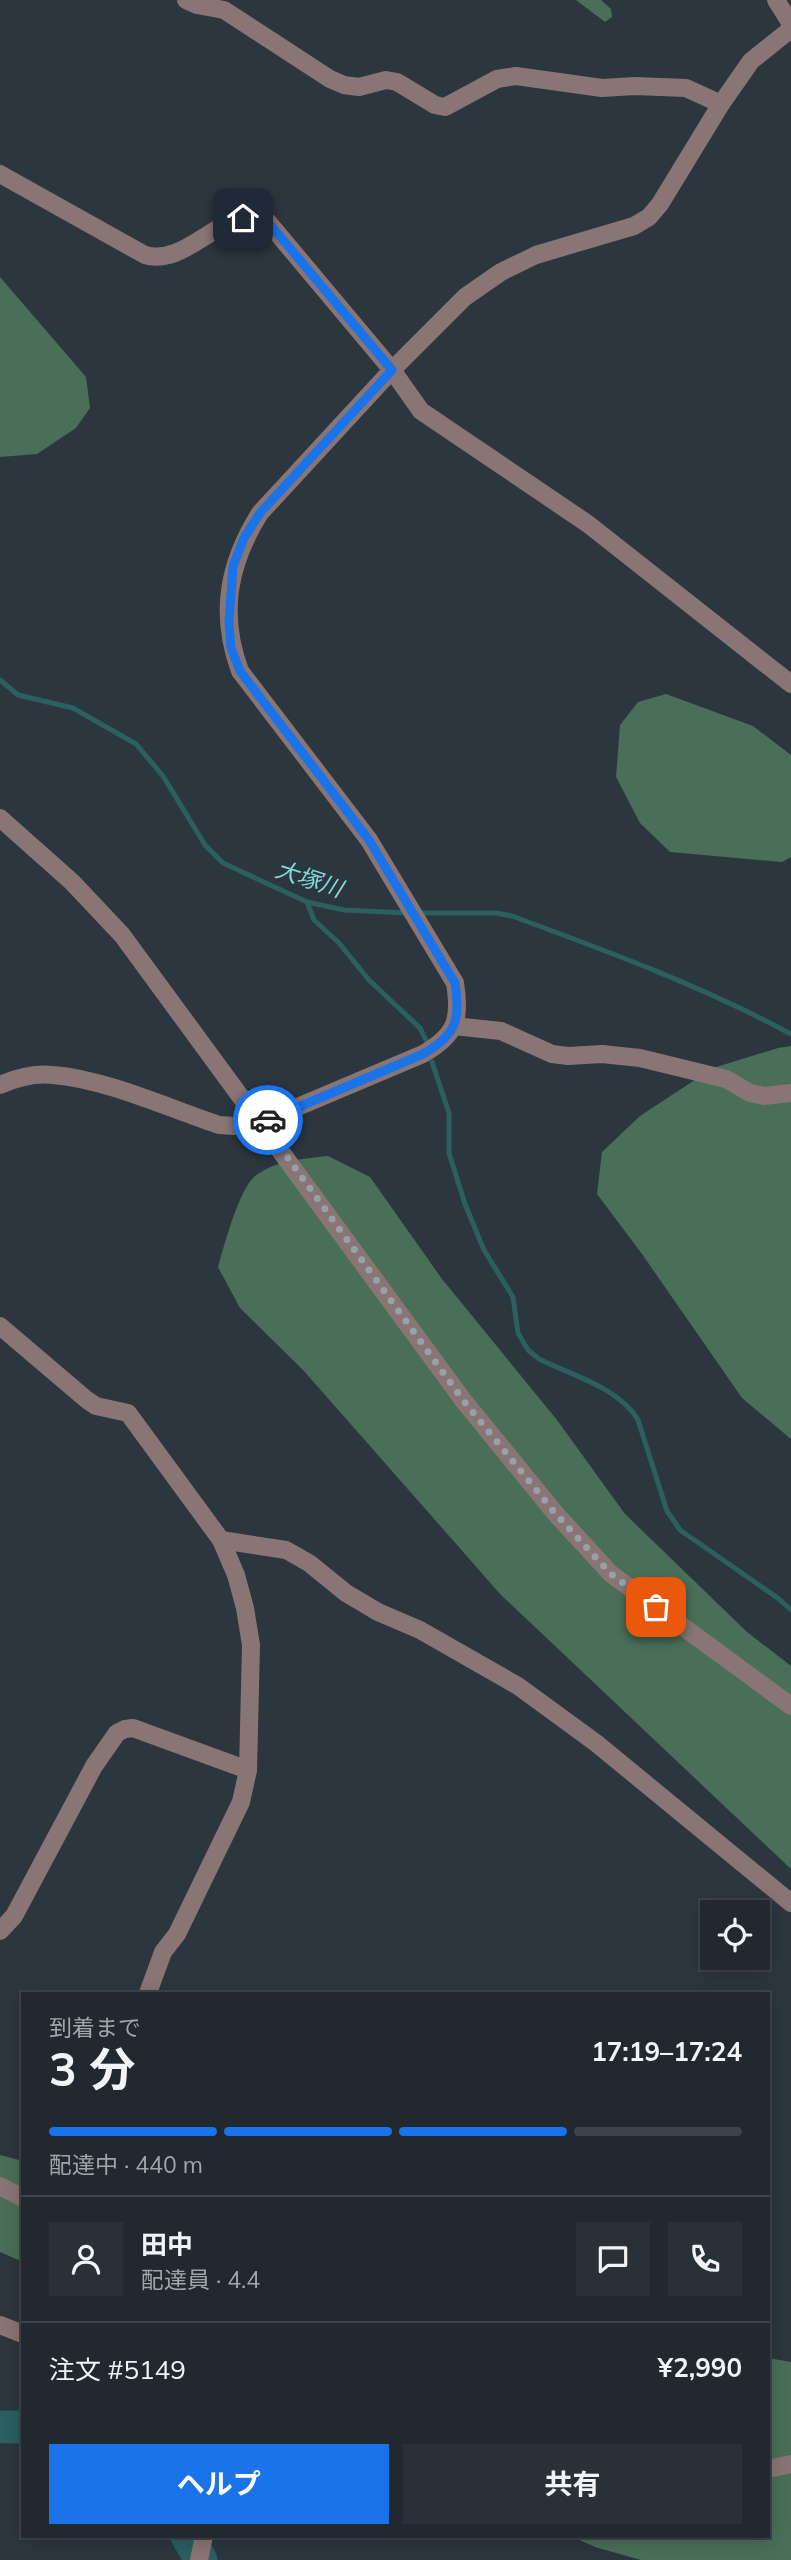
<!DOCTYPE html>
<html lang="ja">
<meta charset="utf-8">
<style>
:root{--surface:#21282f;--page:#293037;--text:#f1f3f6;--muted:#a2a6aa;--line:#3e444b;--accent:#1a73e8}
body{margin:0;font-family:Mulish,"Noto Sans JP",sans-serif;background:var(--page);color:var(--text);height:100vh;display:flex;flex-direction:column;font-size:26px;white-space:nowrap}
*{box-sizing:border-box;margin:0}
p{font-size:23px;color:var(--muted)}
.icon{flex:none;width:38px;height:38px;fill:none;stroke:currentColor;stroke-width:2;stroke-linecap:round;stroke-linejoin:round}
.map{position:relative;flex:1;overflow:hidden}
.sheet{position:absolute;left:21px;top:1992px;width:749px;height:546px;display:flex;flex-direction:column;background:var(--surface);border-radius:0px;box-shadow:0 4px 18px #0003,0 0 0 2px var(--line)}
.sheet>*{flex:none}
.tools{position:absolute;left:700px;top:1900px;display:grid;gap:14px}
.tools a{display:grid;place-items:center;width:70px;height:70px;border-radius:0px;background:var(--surface);box-shadow:0 4px 18px #0003,0 0 0 2px var(--line);font-size:35px}
.pin{position:absolute;display:grid;place-items:center;width:60px;height:60px;color:#fff;margin:-30px;border-radius:14px;box-shadow:0 4px 10px #0006}
.courier{position:absolute;display:grid;place-items:center;width:70px;height:70px;margin:-35px;border:5px solid #1a73e8;border-radius:50%;background:#fff;color:#222;box-shadow:0 2px 9px #0007}
.overview em{font-style:normal;font-weight:700}
.overview div{display:flex;flex-direction:column-reverse}
.overview{display:flex;align-items:center;justify-content:space-between;height:119px;padding:0 28px}
h1{font-size:46px;font-weight:700;line-height:52px}
.bar{display:grid;grid-template-columns:repeat(4,1fr);gap:10px 7px;align-content:center;height:84px;padding:0 28px}
.bar i{height:9px;border-radius:5px;background:var(--line)}
.bar .current{background:var(--accent)}
.bar p{grid-column:span 4}
.line{display:flex;align-items:center;gap:18px;padding:0 28px;border-top:2px solid var(--line)}
.line div{flex:1}
.round{display:grid;place-items:center;flex:none;width:74px;height:74px;border-radius:0px;background:var(--page)}
.button{display:flex;gap:14px;margin-top:auto;padding:14px 28px}
.button a{flex:1;height:80px;border-radius:0px;background:var(--accent);color:#fff;font-size:28px;font-weight:700;line-height:80px;text-align:center}
.button a+a{background:var(--page);color:var(--text)}
.map>svg:first-child{display:block}
.forest{fill:#496f58}
.lines{fill:none;stroke-linecap:round;stroke-linejoin:round}
.stream{stroke:#2b5f60;stroke-width:5}
.river{stroke:#2b5f60;stroke-width:33}
.minor{stroke:#897573;stroke-width:18}
.done{stroke:#99a1a8;stroke-width:7;stroke-dasharray:0 12.6}
.route{stroke:#1a73e8;stroke-width:9}
.labels{text-anchor:middle;stroke-width:6;stroke-linejoin:round;paint-order:stroke}
.water-label{font-size:23px;font-style:italic;fill:#80d9d9;stroke:#2c363f}
</style>
<div class="map">
<svg width="791" height="2560" viewBox="0 0 791 2560">
<rect width="100%" height="100%" fill="#2c363f"/>
<g class="forest">
<polygon points="576,0 601,0 611,9 612,17 605,22"/>
<polygon points="0,277 86,377 90,408 76,428 37,454 0,457"/>
<polygon points="666,694 753,726 791,755 791,857 782,862 670,852 640,823 616,777 620,725 638,702"/>
<polygon points="791,1046 791,1439 742,1398 642,1254 597,1194 602,1152 640,1116 713,1068 778,1048"/>
<path d="M328,1156l42,21 72,102 115,141 68,94 122,118 44,34v203l-290,-274 -197,-224 -64,-63 -22,-41c6,-21 21,-78 37,-91 21,-16 48,-17 73,-20z"/>
<polygon points="0,2155 23,2161 23,2262 0,2252"/>
<polygon points="768,2358 791,2362 791,2560 641,2560 595,2547 571,2536 768,2536"/>
</g>
<g class="lines">
<g class="stream">
<polyline points="0,680 18,695 73,708 136,744 163,776 205,845 223,863 307,902 344,910 407,913"/>
<polyline points="307,902 314,920 339,943 369,980 420,1028 426,1040"/>
<path d="M417,913h79l16,3c95,35 190,70 279,118"/>
<path d="M432,1062l17,51v40l16,51 19,46 29,47 5,36 10,17 11,9c32,16 81,29 99,61l29,91 13,19 99,69 12,11"/>
</g>
<g class="river">
<polyline points="0,2427 23,2427"/>
<polyline points="187,2536 201,2560"/>
</g>
<g class="minor">
<polyline points="186,0 197,5 224,10 330,79 344,85 359,87 386,80 397,82 435,105 445,107 497,79 516,76 602,88 635,86 686,88 721,104"/>
<polyline points="776,0 791,24"/>
<path d="M0,174l145,81c44,13 81,-55 123,-33l124,148 29,41 167,113 203,160"/>
<polyline points="0,818 72,882 122,935 463,1400 555,1513 611,1574 791,1706"/>
<polyline points="454,1026 501,1031 552,1054 568,1056 602,1054 640,1058 726,1079 750,1093 764,1096 791,1093"/>
<path d="M0,1085c16,-7 34,-12 53,-10 52,4 115,33 166,50l17,1 26,-4 161,-68c33,-19 38,-34 32,-71l-86,-143 -129,-169c-21,-57 -12,-107 20,-158l132,-143 73,-73 36,-25 35,-17 98,-29 15,-9 11,-13 61,-100 30,-43 40,-32"/>
<polyline points="0,1326 87,1400 96,1406 128,1413 221,1540 236,1575 245,1608 251,1645 248,1770 133,1728 125,1729 117,1733 94,1766 14,1916 0,1931"/>
<polyline points="221,1540 286,1550 309,1563 346,1593 378,1612 420,1630 518,1686 596,1743 791,1903"/>
<polyline points="148,1993 163,1952 177,1934 241,1802 248,1770"/>
<polyline points="0,2186 23,2198"/>
<polyline points="0,2325 23,2334"/>
<polyline points="768,2469 791,2464"/>
<polyline points="199,2560 204,2536"/>
</g>
</g>
<g class="lines">
<polyline class="done" points="268,1120 262,1122 463,1400 555,1513 611,1574 656,1607"/>
<path class="route" d="M243,218h17l8,4 124,148 -132,143 -16,25 -11,28 -4,56 2,26 9,23 129,169 86,143c6,37 1,52 -32,71l-155,66"/>
</g>
<g class="labels">
<g class="water-label">
<text transform="translate(309 879) rotate(18)" y="8">大塚川</text>
</g>
</g>
</svg>
<div class="tools">
<a><svg class="icon" aria-label="locate" viewBox="0 0 24 24"><circle cx="12" cy="12" r="6"/><path d="M12 2v4M12 18v4M2 12h4M18 12h4"/></svg></a>
</div>
<div class="pin" style="left:656px;top:1607px;background:#ea580c"><svg class="icon" aria-label="bag" viewBox="0 0 24 24"><path d="M5 8h14l-1 12H6zM9 8a3 3 0 0 1 6 0"/></svg></div>
<div class="pin" style="left:243px;top:218px;background:#1f2937"><svg class="icon" aria-label="home" viewBox="0 0 24 24"><path d="M3 11l9-7 9 7M6 9v11h12V9"/></svg></div>
<div class="courier" style="left:268px;top:1120px"><svg class="icon" aria-label="car" viewBox="0 0 24 24"><path d="M5 17H2v-5l4-1 3-4h7l3 4 3 1v5h-3M9 17h6M6 11h13"/><circle cx="7" cy="17" r="2"/><circle cx="17" cy="17" r="2"/></svg></div>
<section class="sheet">
<div class="overview"><div><h1>3 分</h1><p>到着まで</p></div><em>17:19–17:24</em></div>
<div class="bar"><i class="current"></i><i class="current"></i><i class="current"></i><i></i><p>配達中 · 440 m</p></div>
<div class="line" style="height:126px"><a class="round"><svg class="icon" aria-label="person" viewBox="0 0 24 24"><circle cx="12" cy="8" r="4"/><path d="M4 21q1-7 8-7t8 7"/></svg></a><div><b>田中</b><p>配達員 · 4.4</p></div><a class="round"><svg class="icon" aria-label="chat" viewBox="0 0 24 24"><path d="M4 5h16v11H9l-5 4z"/></svg></a><a class="round"><svg class="icon" aria-label="phone" viewBox="0 0 24 24"><path d="M5 4h4l2 5-3 2q2 4 5 5l2-3 5 2v4C11 20 4 13 5 4z"/></svg></a></div>
<div class="line" style="height:91px"><div>注文 #5149</div><b>¥2,990</b></div>
<div class="button"><a>ヘルプ</a><a>共有</a></div>
</section>
</div>
